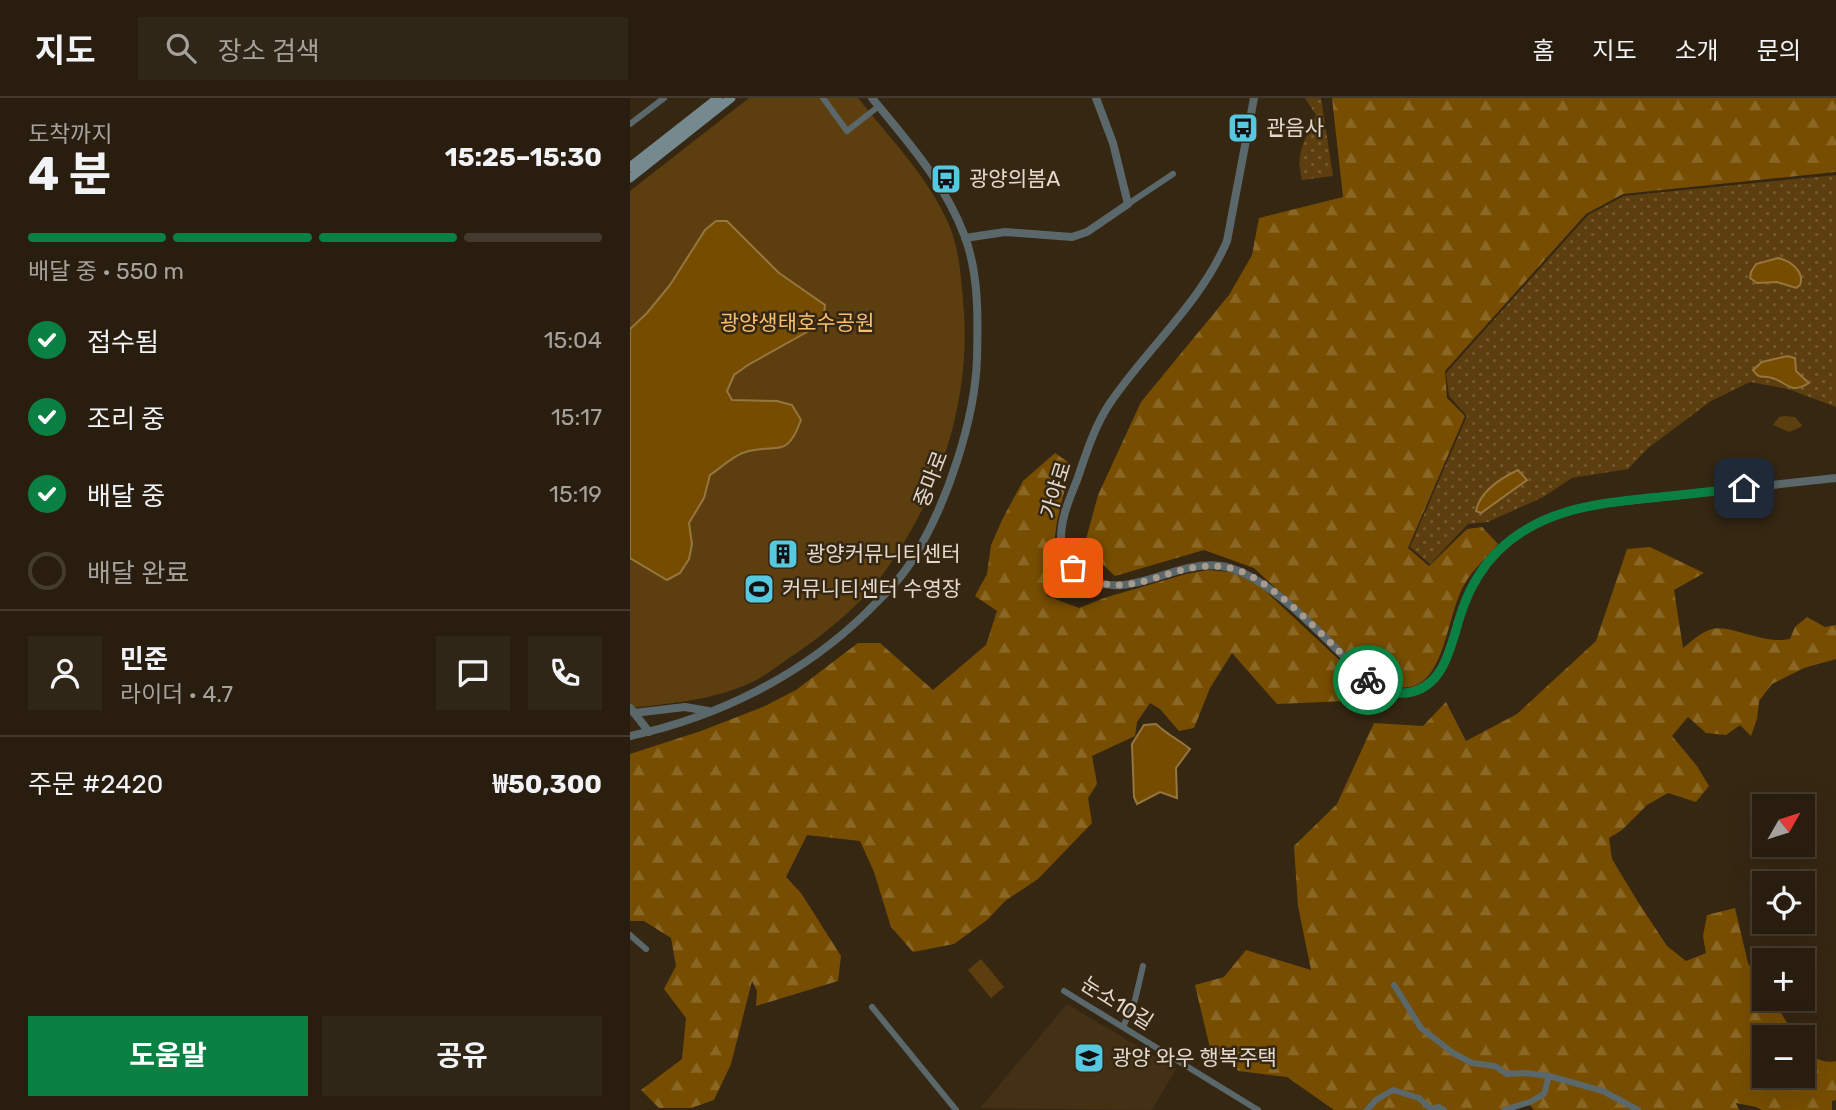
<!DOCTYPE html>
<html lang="ko">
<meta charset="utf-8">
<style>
:root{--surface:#281d0e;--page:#302617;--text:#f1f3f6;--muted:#a5a29e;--line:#443b2e;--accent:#0b8043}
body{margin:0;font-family:Rubik,"Noto Sans KR",sans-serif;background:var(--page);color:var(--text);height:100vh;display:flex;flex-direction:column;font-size:26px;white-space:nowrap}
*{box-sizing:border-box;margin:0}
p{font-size:23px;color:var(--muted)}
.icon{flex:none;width:38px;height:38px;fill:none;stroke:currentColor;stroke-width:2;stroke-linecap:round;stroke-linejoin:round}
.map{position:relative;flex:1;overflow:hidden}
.details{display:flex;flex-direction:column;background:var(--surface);width:630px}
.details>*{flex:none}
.needle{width:46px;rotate:51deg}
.controls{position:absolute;left:1122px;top:696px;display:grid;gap:14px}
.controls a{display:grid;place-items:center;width:63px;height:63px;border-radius:0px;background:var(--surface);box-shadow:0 7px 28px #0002,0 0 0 2px var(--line);font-size:35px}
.pin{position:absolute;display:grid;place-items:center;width:60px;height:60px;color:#fff;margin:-30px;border-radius:14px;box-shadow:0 4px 10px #0006}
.courier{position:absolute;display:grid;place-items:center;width:70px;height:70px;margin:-35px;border:5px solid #0b8043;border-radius:50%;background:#fff;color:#222;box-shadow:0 2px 9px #0007}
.head em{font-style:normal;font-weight:700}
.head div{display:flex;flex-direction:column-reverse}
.head{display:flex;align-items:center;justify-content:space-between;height:119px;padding:0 28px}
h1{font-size:46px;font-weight:700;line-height:52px}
.bar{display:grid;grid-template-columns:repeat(4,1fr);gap:10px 7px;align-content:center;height:84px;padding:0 28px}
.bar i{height:9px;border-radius:5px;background:var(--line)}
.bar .on{background:var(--accent)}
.bar p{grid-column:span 4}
.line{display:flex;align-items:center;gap:18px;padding:0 28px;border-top:2px solid var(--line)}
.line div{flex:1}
.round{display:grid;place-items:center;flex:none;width:74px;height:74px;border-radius:0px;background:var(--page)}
ol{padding:0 28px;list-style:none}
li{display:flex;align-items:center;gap:21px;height:77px}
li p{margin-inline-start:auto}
li .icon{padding:7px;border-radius:50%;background:var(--accent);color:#fff;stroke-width:4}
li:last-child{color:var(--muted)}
li i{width:38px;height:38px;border:4px solid var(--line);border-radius:50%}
.action{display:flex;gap:14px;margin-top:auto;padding:14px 28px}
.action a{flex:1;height:80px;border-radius:0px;background:var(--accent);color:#fff;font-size:28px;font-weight:700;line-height:80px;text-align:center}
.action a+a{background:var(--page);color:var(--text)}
header{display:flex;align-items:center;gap:42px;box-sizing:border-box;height:98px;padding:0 35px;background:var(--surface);border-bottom:2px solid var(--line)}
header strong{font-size:33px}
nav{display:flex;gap:38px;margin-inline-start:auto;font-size:24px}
.search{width:490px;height:63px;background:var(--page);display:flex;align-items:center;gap:18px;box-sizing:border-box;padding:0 24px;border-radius:0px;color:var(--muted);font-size:26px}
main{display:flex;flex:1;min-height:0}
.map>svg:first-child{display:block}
.built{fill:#433015}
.grass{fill:url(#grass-dots)}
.forest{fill:url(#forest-firs)}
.green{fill:#5d3f0f}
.water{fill:#754c00;stroke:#96763e;stroke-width:2}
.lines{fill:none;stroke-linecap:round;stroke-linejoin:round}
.minor{stroke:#5a686b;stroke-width:6}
.tertiary{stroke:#5a686b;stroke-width:8}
.secondary{stroke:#748a8f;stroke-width:9}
.done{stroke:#a69b8c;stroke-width:7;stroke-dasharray:0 12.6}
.route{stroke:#0b8043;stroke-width:9}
.labels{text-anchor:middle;stroke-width:5;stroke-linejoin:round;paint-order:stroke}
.poi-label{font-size:21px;fill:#e3d9cd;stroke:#362713;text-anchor:start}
.park-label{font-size:21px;fill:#f9bf6c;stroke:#362713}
.street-label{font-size:21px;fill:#e3d9cd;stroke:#362713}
</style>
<header>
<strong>지도</strong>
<div class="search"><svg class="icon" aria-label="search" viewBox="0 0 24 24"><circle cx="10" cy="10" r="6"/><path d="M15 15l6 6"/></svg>장소 검색</div>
<nav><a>홈</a><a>지도</a><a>소개</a><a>문의</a></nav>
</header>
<main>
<section class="details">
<div class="head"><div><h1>4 분</h1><p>도착까지</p></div><em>15:25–15:30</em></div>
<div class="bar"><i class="on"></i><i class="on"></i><i class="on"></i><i></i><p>배달 중 · 550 m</p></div>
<ol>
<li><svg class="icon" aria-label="check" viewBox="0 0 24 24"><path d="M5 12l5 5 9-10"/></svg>접수됨<p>15:04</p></li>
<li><svg class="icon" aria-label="check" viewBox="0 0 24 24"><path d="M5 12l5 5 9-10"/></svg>조리 중<p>15:17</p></li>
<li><svg class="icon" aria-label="check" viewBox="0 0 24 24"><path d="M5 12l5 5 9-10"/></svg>배달 중<p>15:19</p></li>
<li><i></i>배달 완료</li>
</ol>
<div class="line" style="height:126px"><a class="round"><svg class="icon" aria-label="person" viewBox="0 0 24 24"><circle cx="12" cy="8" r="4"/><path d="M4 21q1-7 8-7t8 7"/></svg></a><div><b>민준</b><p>라이더 · 4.7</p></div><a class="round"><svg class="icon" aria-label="chat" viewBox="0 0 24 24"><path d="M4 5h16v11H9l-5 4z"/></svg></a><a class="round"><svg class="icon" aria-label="phone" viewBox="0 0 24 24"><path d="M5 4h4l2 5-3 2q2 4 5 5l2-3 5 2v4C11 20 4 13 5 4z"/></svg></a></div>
<div class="line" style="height:91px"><div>주문 #2420</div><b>₩50,300</b></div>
<div class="action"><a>도움말</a><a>공유</a></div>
</section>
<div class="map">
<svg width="1206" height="1012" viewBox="0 0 1206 1012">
<defs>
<pattern id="grass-dots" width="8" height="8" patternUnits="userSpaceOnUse" patternTransform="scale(1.75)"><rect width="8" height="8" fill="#5d3f0f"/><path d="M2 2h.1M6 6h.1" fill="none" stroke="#745a31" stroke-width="1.8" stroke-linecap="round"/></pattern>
<pattern id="forest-firs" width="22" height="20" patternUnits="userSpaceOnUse" patternTransform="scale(1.75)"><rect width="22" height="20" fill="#774e01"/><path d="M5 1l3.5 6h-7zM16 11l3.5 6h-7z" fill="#8a6725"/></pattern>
</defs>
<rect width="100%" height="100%" fill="#362713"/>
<polygon class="built" points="437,906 546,971 522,1012 350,1010"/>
<g class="grass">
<path d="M675,0h16l12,78 -31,4c-7,-29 3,-39 14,-65z"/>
<polygon points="1206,77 1206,309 1158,291 1120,284 1081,303 1018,350 998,371 942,380 913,399 858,424 838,426 800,466 780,449 837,318 819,298 816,275 958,117 994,98"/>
</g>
<g class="forest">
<path d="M702,0h504v74l-213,22 -37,20 -141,157 2,27 18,18 -57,132 21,18 38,-37 15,-2 16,17c-12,14 -30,30 -37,47 -19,42 -19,126 -89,86l-118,-109 -50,-18 -89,26 -31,-29 14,-52 43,-93 88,-107 23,-40 7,-37 84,-21z"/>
<polygon points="425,355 441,366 427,423 417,498 449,510 474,500 556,476 578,472 601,474 629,487 734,585 762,601 647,606 602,555 580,590 564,630 549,633 530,611 520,605 507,624 505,638 462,658 467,686 458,700 462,725 408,781 375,803 357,822 324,846 283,854 261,829 244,774 230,743 177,737 156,779 171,795 211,858 208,883 126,908 127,893 122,883 101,966 84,1002 61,1010 29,1010 11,992 52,961 56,920 34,891 46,868 41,840 14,823 0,823 0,656 71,633 135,608 166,592 228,545 250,545 303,592 356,547 367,513 345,498 357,476 361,447 373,420 393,383"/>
<path d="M1020,449l54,26 -30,17 9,58c9,-7 18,-16 29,-19 18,-5 52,16 78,10l5,-12 12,-10 18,10 11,-2v34l-32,9 -32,16 -13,17 -2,18 -6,17 -11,-11 -14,10 -20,-2 -18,-16 -16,19 25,30 12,20 -13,16 -28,-9 -21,12 -25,25 -13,8 3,21 26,43 29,44 19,15 20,-8 -3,-17 4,-21 28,-7 13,55 16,24v12h8l25,39h-33v38h38l1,-29c6,10 21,17 33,14v39l-4,1v9h-70l-6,-3 -20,-4 3,7h-205l-6,-7 -16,7h-178l-47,-33 -48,-6 -29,-23 -15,-63 29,-8 22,-27 65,20 -13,-64 -4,-60 43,-42 37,-81 49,3 23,-24 20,39 51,-27 79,-73 31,-92z"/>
</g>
<g class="green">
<path d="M119,0h109c33,42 71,79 92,129 9,23 11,49 13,73 10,101 -25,202 -86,282 -20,26 -60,58 -88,76 -10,7 -20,15 -31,21 -39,21 -85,24 -128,29v-517z"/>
<polygon points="1154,318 1165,319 1172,327 1171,329 1159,334 1143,327 1149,319"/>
<polygon points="351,861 374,889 361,900 338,872"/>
</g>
<g class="water">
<path d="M86,123h11l52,52 46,32 -2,18 -75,42 -14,10 -7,16 5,9 45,1 15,4 9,15c-14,38 -21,24 -52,31 -14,3 -27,16 -39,24l-6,23 -15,25 3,21 -3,15 -9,14 -13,7 -37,-22v-229l17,-16 23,-28 35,-55z"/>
<path d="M1148,160c13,3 27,14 22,27l-4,3 -19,-6 -20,1 -7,-5 1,-6 5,-8z"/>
<path d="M1157,258l8,2 1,13 13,12c-19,12 -22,-1 -37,-5 -9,-3 -13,2 -19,-8l9,-8z"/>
<path d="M888,372l9,10 -46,33 -5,-2c4,-20 25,-33 42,-41z"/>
<path d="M526,626c13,12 22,15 34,25l-14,19 1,30 -17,-6 -23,12 -3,-7 -2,-53 12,-19z"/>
</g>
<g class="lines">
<g class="minor">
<polyline points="193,0 217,33 249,8"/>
<polyline points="0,26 34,0"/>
<polyline points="498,106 543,76"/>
<polyline points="0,837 16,851"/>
<polyline points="764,887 791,930 823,955 842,965 865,968 877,976 895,975 919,978"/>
<polyline points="434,893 628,1012"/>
<polyline points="242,909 326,1012"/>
<polyline points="493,929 505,902 513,868"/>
<polyline points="737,1012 746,1002 763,992 789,1000 801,1011 809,1009 814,1012"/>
<polyline points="874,1012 900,1004 914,996 919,978 973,993 1008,1012"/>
</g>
<g class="tertiary">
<path d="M624,0l-27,143c-27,63 -79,106 -117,162 -16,24 -24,51 -33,77 -8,20 -17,40 -16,62 0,13 7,23 17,31 47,34 93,-14 143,-7 49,7 111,81 148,115 13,9 24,15 40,11 41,-8 42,-58 56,-90 8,-18 18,-36 32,-50 31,-31 68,-42 110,-49l229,-25"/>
<polyline points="335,140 375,134 442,139 457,134 498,106 483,45 466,0"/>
<polyline points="0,610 4,615 55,609 78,613"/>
<polyline points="2,612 19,634"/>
<path d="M0,638c88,-19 171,-60 236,-123 16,-16 33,-32 45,-51 20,-32 35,-66 46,-101 11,-34 19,-68 20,-103 1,-39 2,-83 -12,-121 -20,-54 -57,-95 -93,-139"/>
</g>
<g class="secondary">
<polyline points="0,69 88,0"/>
<polyline points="0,80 101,0"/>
</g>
</g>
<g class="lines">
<path class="done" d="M443,470c55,46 103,-18 164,2 40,12 99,80 131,110"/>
<path class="route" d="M738,582c14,10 27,16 44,12 37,-9 40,-57 52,-87 7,-19 19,-39 34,-54 42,-41 95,-47 151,-53 32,-3 64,-7 95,-10"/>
</g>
<defs>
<g id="bus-square" transform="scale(1.575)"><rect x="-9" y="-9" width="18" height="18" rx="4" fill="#56c9e0" stroke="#362713"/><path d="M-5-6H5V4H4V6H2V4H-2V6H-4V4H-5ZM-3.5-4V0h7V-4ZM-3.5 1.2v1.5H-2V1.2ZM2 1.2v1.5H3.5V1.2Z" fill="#111"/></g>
<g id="building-square" transform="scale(1.575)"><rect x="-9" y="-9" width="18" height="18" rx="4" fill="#56c9e0" stroke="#362713"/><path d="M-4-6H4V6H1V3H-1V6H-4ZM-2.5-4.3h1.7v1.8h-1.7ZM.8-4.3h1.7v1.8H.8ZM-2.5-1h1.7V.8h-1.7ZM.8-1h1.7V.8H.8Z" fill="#111"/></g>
<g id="stadium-square" transform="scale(1.575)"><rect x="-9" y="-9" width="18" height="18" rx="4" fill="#56c9e0" stroke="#362713"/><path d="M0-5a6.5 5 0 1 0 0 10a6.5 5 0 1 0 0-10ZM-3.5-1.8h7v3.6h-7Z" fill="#111"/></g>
<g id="school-square" transform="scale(1.575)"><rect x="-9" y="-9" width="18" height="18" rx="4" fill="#56c9e0" stroke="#362713"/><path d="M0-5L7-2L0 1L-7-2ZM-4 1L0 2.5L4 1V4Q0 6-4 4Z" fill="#111"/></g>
</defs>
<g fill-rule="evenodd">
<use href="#bus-square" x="613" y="30"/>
<use href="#bus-square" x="316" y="81"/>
<use href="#building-square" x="153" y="456"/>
<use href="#stadium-square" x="129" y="491"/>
<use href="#school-square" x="459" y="960"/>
</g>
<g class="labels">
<g class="poi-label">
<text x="636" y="37">관음사</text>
<text x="339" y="88">광양의봄A</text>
<text x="176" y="463">광양커뮤니티센터</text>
<text x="152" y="498">커뮤니티센터 수영장</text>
<text x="482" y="967">광양 와우 행복주택</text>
</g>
<g class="park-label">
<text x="167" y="232">광양생태호수공원</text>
</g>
<g class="street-label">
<text transform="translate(301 381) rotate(-69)" y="7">중마로</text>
<text transform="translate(426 392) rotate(-73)" y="7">가야로</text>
<text transform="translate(487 905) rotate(32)" y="7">눈소10길</text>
</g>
</g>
</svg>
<div class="controls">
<a><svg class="needle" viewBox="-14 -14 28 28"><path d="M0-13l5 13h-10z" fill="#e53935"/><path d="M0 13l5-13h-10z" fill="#a5a29e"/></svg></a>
<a><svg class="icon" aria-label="locate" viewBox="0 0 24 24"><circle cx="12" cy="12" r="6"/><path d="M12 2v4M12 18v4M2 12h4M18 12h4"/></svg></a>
<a>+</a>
<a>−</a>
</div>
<div class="pin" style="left:443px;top:470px;background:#ea580c"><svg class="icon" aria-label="bag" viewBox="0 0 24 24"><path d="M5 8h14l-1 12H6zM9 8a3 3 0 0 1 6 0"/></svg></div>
<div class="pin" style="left:1114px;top:390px;background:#1f2937"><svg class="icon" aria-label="home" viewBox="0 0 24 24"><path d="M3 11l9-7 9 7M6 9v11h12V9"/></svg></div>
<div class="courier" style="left:738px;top:582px"><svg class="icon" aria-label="bike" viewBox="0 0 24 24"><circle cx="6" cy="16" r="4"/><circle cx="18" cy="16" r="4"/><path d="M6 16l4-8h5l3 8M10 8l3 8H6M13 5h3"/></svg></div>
</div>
</main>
